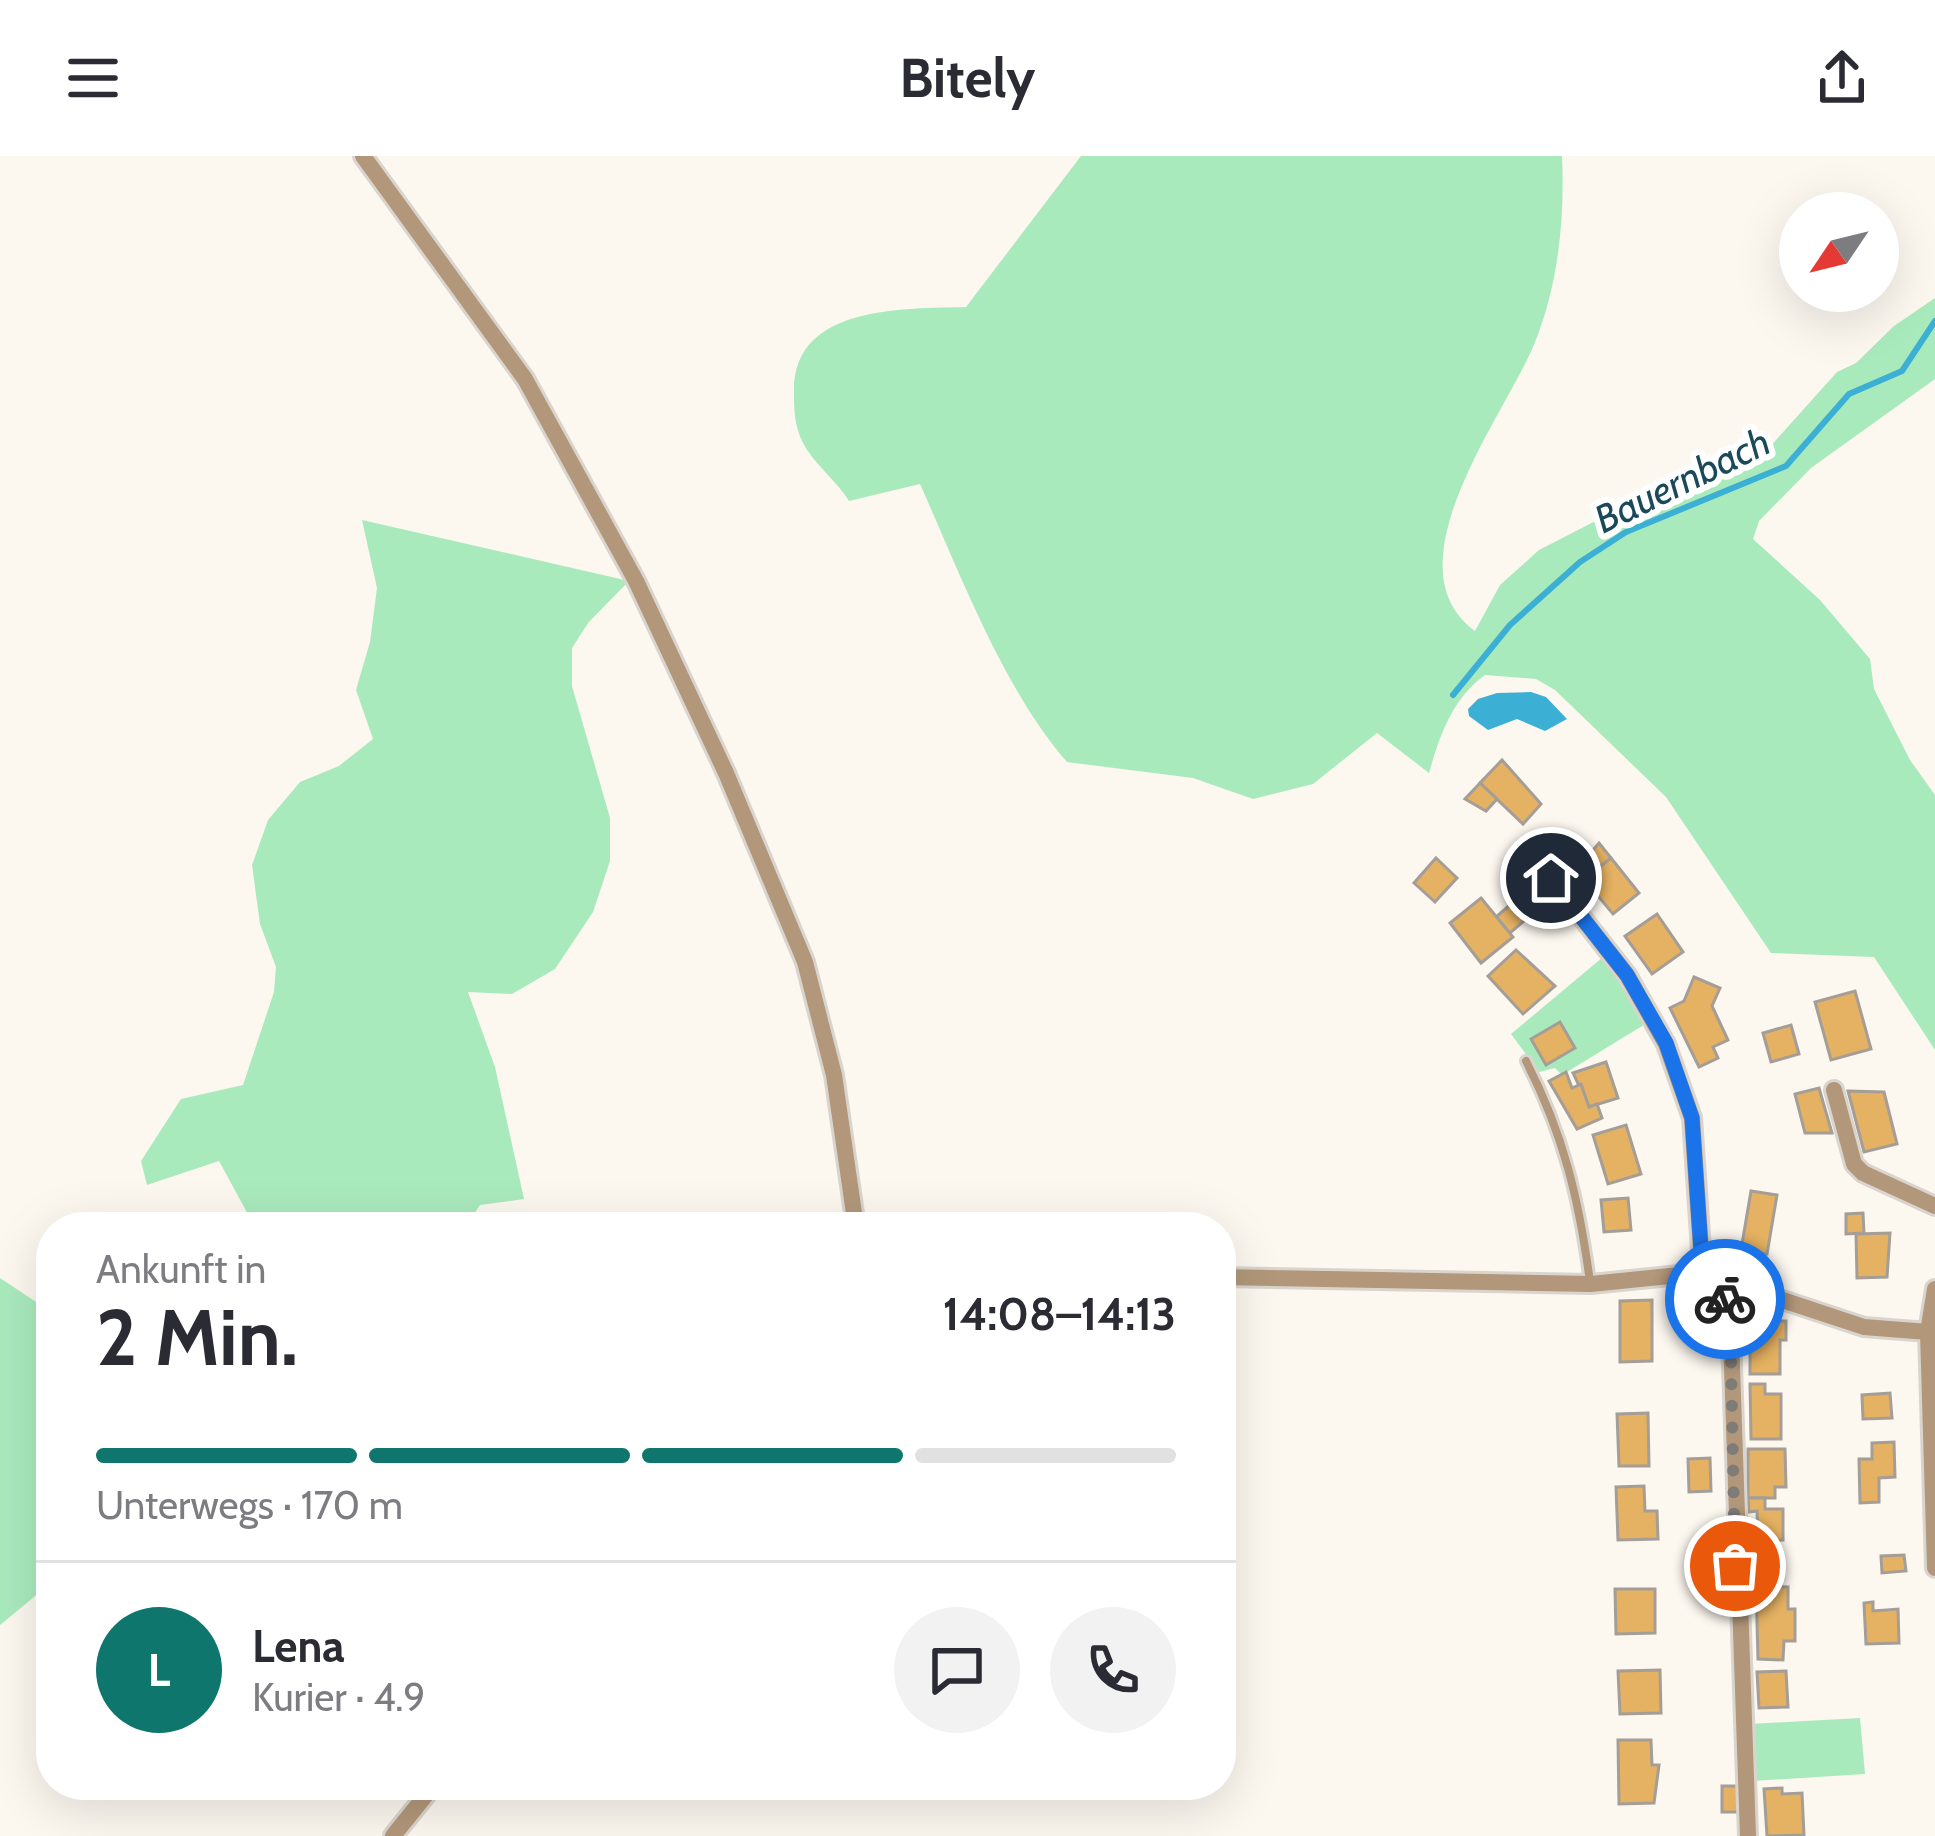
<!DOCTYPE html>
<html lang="de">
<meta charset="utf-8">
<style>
:root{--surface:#fff;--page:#f2f2f3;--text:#2b2b33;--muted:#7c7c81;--line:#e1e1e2;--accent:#0f766e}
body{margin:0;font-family:Cabin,sans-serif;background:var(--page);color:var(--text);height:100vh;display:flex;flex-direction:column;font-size:45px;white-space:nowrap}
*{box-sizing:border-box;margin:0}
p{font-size:39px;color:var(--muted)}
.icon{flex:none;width:66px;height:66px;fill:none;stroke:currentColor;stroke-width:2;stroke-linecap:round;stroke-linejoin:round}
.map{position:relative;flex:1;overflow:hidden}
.side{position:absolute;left:36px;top:1056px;width:1200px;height:588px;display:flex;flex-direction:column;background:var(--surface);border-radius:48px;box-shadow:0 12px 48px #0002}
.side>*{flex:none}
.needle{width:78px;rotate:235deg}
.controls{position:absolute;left:1779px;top:36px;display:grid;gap:24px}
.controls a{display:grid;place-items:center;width:120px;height:120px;border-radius:50%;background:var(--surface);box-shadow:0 12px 48px #0002;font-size:60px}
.pin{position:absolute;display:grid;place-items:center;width:102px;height:102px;color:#fff;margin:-51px;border:6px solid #fff;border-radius:50%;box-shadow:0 3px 12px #0007}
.courier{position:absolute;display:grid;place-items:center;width:120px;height:120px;margin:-60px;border:9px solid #1a73e8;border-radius:50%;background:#fff;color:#222;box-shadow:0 3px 15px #0007}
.headline em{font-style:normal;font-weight:800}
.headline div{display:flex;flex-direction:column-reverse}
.headline{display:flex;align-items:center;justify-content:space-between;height:204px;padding:0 60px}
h1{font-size:78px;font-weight:800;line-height:90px}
.bar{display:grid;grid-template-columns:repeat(4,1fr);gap:18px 12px;align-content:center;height:144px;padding:0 60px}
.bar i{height:15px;border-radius:9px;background:var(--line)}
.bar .selected{background:var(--accent)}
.bar p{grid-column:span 4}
.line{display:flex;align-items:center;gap:30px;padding:0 60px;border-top:3px solid var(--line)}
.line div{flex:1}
.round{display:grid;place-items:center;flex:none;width:126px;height:126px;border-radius:63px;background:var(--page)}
header{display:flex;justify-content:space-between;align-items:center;height:156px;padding:0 60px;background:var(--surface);font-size:54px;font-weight:800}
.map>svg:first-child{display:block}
.green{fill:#a9eabd}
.water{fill:#3bafd4}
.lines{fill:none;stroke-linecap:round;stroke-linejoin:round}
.stream{stroke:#3bafd4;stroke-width:6}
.building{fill:#e5b162;stroke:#a49e97;stroke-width:3}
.service-casing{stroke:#d9d5ce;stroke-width:14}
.minor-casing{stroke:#d9d5ce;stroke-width:22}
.service{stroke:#b2977a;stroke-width:8}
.minor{stroke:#b2977a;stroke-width:16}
.done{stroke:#7f7c77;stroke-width:12;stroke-dasharray:0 21.6}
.route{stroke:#1a73e8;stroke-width:15}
.labels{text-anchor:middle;stroke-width:12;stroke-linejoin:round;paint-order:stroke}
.water-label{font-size:39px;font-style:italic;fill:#1a4a5a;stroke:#fff}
</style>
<header><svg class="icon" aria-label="menu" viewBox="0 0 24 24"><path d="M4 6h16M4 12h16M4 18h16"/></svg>Bitely<svg class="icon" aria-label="share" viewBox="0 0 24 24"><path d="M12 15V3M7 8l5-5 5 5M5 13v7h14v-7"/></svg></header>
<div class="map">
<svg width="1935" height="1680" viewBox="0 0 1935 1680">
<rect width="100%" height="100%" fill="#fcf7ef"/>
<g class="green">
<path d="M1081,0h481c3,64 -4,132 -29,191 -30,70 -146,220 -58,284l25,-46 39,-35 113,-58 116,-43 69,-77 19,-9 38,-37 41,-28v81l-124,89 -52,53 -6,18 67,61 50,59 4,30 36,71 25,35v255l-61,-93 -103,-4 -105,-156 -111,-107 -19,-11 -51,-4c-33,24 -45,60 -56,98l-52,-40 -64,51 -60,15 -60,-21 -126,-16c-63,-71 -108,-191 -147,-278l-71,17c-13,-21 -35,-37 -46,-58 -9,-18 -9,-34 -9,-54 1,-85 113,-80 172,-82z"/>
<polygon points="362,364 629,425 588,467 572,492 572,530 610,662 610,705 593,756 555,813 512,838 468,836 495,911 524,1043 480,1049 465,1071 255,1071 219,1005 147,1029 141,1005 181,943 243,929 274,836 276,811 260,768 252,709 268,664 300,626 339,610 373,583 356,534 370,486 377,432"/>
<polygon points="1603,801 1647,867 1562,919 1555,912 1539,916 1511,878"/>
<polygon points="0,1122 51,1156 51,1427 0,1469"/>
<polygon points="1860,1562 1865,1618 1752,1625 1750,1568"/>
</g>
<polygon class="water" points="1531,536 1546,541 1567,563 1545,575 1517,563 1488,574 1469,560 1468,553 1478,543 1497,537"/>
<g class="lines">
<polyline class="stream" points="1453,539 1510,469 1580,406 1626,376 1786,310 1849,238 1902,215 1935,165"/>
</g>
<g class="building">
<polygon points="1502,604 1541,648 1523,668 1480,627"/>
<polygon points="1480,627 1497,643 1486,655 1465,643"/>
<polygon points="1599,687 1611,702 1588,721 1579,710"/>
<polygon points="1436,702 1457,722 1435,746 1414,727"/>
<polygon points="1611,702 1639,737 1613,758 1584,723"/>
<polygon points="1533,729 1546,746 1510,777 1496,761"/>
<polygon points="1481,742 1513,781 1481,807 1450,767"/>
<polygon points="1657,758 1683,796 1652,818 1625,780"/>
<polygon points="1516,794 1555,830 1523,858 1488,820"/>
<polygon points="1694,821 1720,832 1712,850 1728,884 1713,891 1718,902 1699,911 1670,852 1684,845"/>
<polygon points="1855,835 1871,893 1831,904 1815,846"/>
<polygon points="1560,866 1575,892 1546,909 1531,883"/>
<polygon points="1791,869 1799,898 1771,906 1763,877"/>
<polygon points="1606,906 1618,942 1589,951 1573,917"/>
<polygon points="1566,916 1572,932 1581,928 1589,951 1597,948 1602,962 1577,973 1549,925"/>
<polygon points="1819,932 1832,977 1805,977 1795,938"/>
<polygon points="1848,935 1884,936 1897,988 1864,996"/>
<polygon points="1626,969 1641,1018 1608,1028 1593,979"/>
<polygon points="1751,1035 1777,1039 1767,1098 1741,1094"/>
<polygon points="1628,1042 1631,1074 1604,1076 1601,1044"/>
<polygon points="1863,1057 1864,1077 1846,1078 1846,1058"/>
<polygon points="1890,1077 1887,1121 1857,1122 1856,1078"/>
<polygon points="1652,1144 1652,1205 1620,1206 1620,1145"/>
<polygon points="1750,1165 1786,1165 1786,1184 1780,1184 1780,1218 1750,1218"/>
<polygon points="1750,1228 1765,1228 1765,1238 1781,1238 1781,1283 1751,1283"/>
<polygon points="1890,1237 1892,1262 1863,1263 1862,1239"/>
<polygon points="1648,1257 1649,1310 1619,1310 1617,1258"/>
<polygon points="1894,1286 1895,1321 1879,1322 1879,1346 1860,1347 1859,1303 1872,1303 1872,1287"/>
<polygon points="1748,1293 1785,1293 1786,1331 1775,1331 1775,1342 1748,1342"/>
<polygon points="1710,1302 1711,1335 1689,1336 1688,1303"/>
<polygon points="1644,1330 1645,1355 1657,1355 1658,1383 1618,1384 1616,1331"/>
<polygon points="1748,1342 1765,1342 1765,1353 1783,1353 1783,1384 1758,1385 1757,1355 1749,1356"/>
<polygon points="1904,1399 1906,1415 1882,1417 1881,1400"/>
<polygon points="1756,1430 1788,1431 1788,1453 1795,1453 1795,1485 1784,1485 1783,1504 1758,1503"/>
<polygon points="1615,1433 1655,1433 1655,1477 1616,1478"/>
<polygon points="1873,1446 1873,1455 1898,1453 1899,1487 1866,1488 1864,1447"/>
<polygon points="1660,1514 1661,1557 1620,1558 1618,1515"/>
<polygon points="1786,1515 1788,1551 1759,1552 1757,1516"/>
<polygon points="1618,1584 1651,1584 1652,1609 1659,1609 1654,1647 1619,1648"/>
<rect x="1722" y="1630" width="16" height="26"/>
<polygon points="1782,1632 1782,1638 1802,1637 1804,1679 1767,1680 1764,1633"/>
</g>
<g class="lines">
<g class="service-casing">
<path id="service" d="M1526,905c38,74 53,139 64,221"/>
</g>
<g class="minor-casing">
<g id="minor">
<polyline points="363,0 525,223 636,425 726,617 805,806 834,919 856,1071"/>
<polyline points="1551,722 1627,819 1666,888 1692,962 1701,1094 1730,1153 1748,1680"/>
<polyline points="1834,934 1854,1008 1863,1017 1935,1050"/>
<polyline points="1221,1121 1591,1128 1689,1118 1713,1121 1864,1171 1928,1176 1935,1133"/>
<polyline points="1928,1176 1935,1412"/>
<polyline points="393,1680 434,1629"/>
</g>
</g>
<use href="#service" class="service"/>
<use href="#minor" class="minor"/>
</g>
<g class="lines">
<polyline class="done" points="1725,1143 1730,1153 1735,1410"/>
<polyline class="route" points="1551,722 1627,819 1666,887 1692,962 1701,1094 1725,1143"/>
</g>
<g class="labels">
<g class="water-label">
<text transform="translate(1682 324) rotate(-26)" y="14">Bauernbach</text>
</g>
</g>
</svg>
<div class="controls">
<a><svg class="needle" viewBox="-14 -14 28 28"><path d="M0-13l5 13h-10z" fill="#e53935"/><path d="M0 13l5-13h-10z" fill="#7c7c81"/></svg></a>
</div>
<div class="pin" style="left:1735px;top:1410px;background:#ea580c"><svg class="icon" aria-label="bag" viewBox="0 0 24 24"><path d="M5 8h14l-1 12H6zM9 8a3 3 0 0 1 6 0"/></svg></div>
<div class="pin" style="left:1551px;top:722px;background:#1f2937"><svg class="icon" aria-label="home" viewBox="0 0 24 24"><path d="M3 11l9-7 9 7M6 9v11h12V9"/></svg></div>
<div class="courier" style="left:1725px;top:1143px"><svg class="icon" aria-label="bike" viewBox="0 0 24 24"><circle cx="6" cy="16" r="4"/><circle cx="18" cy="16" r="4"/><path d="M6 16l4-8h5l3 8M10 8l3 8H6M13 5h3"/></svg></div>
<section class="side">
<div class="headline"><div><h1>2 Min.</h1><p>Ankunft in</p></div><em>14:08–14:13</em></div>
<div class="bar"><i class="selected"></i><i class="selected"></i><i class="selected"></i><i></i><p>Unterwegs · 170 m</p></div>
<div class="line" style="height:216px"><b class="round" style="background:var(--accent);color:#fff">L</b><div><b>Lena</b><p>Kurier · 4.9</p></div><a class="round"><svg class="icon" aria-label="chat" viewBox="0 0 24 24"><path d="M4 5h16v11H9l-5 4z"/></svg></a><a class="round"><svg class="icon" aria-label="phone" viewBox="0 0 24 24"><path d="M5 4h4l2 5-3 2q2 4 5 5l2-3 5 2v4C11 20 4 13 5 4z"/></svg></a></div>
</section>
</div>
